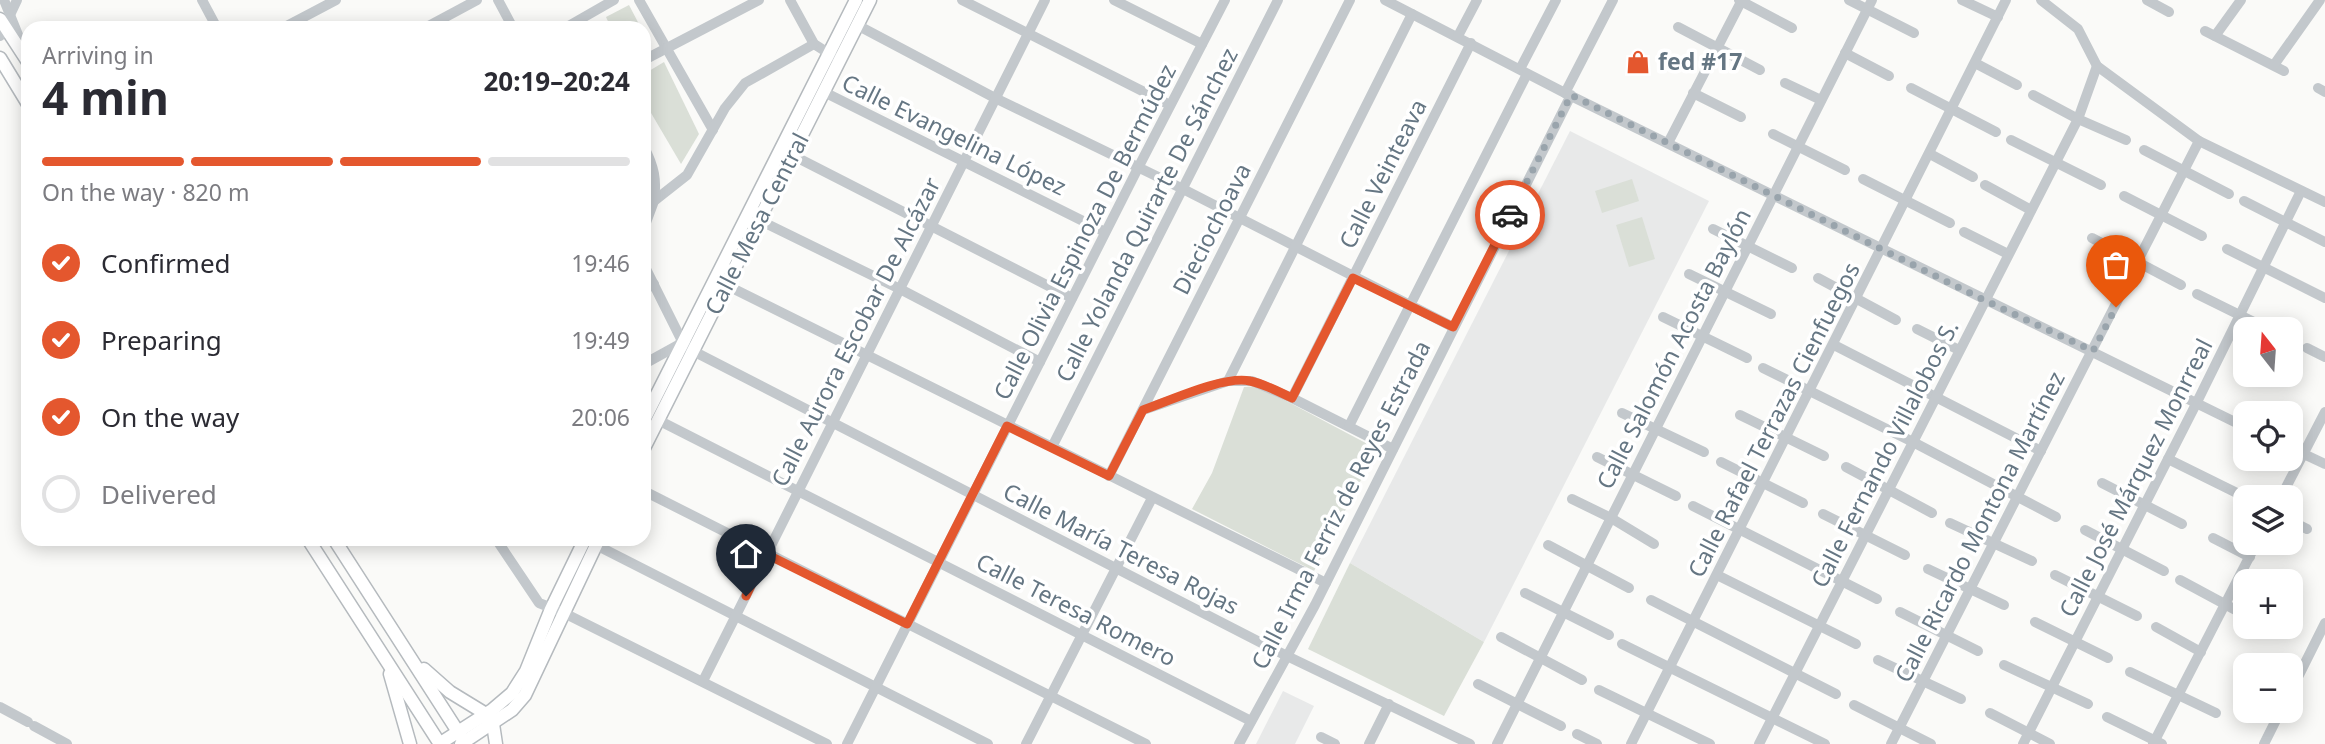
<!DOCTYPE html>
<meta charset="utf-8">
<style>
:root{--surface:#fff;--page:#f2f2f3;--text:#2b2b33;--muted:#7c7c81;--line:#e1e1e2;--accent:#e4572e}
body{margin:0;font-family:"Noto Sans",sans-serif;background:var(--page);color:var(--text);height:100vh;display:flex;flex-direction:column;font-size:26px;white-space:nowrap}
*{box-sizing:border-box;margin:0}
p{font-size:23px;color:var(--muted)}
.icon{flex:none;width:38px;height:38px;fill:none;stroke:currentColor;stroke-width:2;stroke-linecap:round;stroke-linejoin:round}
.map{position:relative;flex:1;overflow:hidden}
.details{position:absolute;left:21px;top:21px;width:630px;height:525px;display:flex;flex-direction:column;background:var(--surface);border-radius:21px;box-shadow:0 4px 18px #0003}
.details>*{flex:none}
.needle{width:46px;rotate:343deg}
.controls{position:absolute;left:2233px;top:317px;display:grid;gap:14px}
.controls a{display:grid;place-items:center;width:70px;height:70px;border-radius:14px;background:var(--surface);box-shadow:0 4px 18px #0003;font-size:35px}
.pin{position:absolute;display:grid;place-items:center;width:60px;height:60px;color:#fff;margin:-72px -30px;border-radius:50% 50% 50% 0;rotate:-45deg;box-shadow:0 0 7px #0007}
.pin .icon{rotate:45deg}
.courier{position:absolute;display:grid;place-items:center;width:70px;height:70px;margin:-35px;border:5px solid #e4572e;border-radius:50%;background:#fff;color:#222;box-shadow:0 2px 9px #0007}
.head em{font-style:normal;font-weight:700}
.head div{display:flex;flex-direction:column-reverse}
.head{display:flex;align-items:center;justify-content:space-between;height:119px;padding:0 21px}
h1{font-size:46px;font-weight:700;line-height:52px}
.bar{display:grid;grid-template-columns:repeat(4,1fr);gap:10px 7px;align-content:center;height:84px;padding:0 21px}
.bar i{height:9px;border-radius:5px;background:var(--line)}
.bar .selected{background:var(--accent)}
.bar p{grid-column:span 4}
ol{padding:0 21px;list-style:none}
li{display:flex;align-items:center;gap:21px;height:77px}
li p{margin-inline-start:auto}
li .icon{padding:7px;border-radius:50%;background:var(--accent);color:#fff;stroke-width:4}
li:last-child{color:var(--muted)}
li i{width:38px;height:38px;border:4px solid var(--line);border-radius:50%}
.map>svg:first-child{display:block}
.built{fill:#e8e9e9}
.green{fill:#dadfd7}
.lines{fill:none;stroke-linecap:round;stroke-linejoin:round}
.major-casing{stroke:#b5babe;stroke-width:15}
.minor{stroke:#c3c8cc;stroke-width:10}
.major{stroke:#fff;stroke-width:12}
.done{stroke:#99a4ac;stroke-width:7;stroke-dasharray:0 12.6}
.route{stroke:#e4572e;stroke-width:9}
.labels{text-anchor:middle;stroke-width:7;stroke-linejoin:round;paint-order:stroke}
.poi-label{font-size:23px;font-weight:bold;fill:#657683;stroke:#fff;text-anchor:start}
.street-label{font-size:23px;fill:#657683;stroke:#fff}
</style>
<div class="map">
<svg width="2325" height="744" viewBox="0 0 2325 744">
<rect width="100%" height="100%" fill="#fafaf8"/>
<g class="built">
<polygon points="1570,131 1709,201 1484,642 1350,563"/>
<polygon points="1283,691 1314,706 1295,744 1256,744"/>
</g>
<g class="green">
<polygon points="629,5 641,28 611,28 606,17"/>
<polygon points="664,62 699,134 681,164 644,101 644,74"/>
<polygon points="1632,179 1639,201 1602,213 1595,191"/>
<polygon points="1642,217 1655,259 1629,267 1616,225"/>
<polygon points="1258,386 1377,449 1314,571 1192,509 1212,473 1244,387"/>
<polygon points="1350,563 1484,642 1444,716 1308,649"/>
</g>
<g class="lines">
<g class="major-casing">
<g id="major">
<polyline points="0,19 28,62"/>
<polyline points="0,58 28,104"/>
<polyline points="644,420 856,0"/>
<polyline points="644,448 870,0"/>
<polyline points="308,539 440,744"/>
<polyline points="334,539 462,738"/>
<polyline points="424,669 450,692 486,714 493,724 496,744"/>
<polyline points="390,674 410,744"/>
<polyline points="439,744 492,710 512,693 526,671 551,609 585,539"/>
<polyline points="461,744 512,710 525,695 599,539"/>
</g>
</g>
<g class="minor">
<polyline points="4,0 23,47"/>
<polyline points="202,0 217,28"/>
<polyline points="498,0 513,28"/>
<polyline points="639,0 713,130"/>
<polyline points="790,0 814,44 833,56"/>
<polyline points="962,0 1170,105"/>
<polyline points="1114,0 1202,44"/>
<polyline points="1385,0 1565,93 2245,427"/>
<polyline points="1739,0 1792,28"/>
<polyline points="1849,0 1914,33"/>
<polyline points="1962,0 1998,17"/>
<polyline points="2041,0 2078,29 2097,66 2199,141 2325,202"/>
<polyline points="2147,0 2169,12"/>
<polyline points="857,25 995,98 1181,188 1453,327"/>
<polyline points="1678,27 1760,70"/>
<polyline points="283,28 336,0"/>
<polyline points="425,28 477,0"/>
<polyline points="565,28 614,0"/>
<polyline points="2205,31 2284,71"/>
<polyline points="0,36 17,0"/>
<polyline points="1458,36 1477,0"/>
<polyline points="2215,36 2241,0"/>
<polyline points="1845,53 1889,76"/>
<polyline points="644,60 759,0"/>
<polyline points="1975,63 2017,85"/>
<polyline points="2274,65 2320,0"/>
<polyline points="1520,69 1556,0"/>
<polyline points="1785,83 1821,100"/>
<polyline points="1911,88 1996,132"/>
<polyline points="2318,88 2325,92"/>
<polyline points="824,92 1105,232"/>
<polyline points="1565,93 1613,0"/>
<polyline points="1693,93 1741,117"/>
<polyline points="2033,95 2078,119 2126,140"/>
<polyline points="1773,134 1845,170"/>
<polyline points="2011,140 2101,185"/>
<polyline points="1668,143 1742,0"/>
<path d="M644,147c10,19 13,33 10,54"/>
<polyline points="2144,150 2229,194"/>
<polyline points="1930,154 1973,177"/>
<polyline points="792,155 1072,298"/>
<polyline points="1863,179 1950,223"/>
<polyline points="1985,185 2031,210"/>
<polyline points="2124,196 2202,236"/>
<polyline points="2244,201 2325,242"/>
<polyline points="759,220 900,289 1040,362"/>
<polyline points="644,228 654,201 687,175 725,108 745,83 814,44"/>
<polyline points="1713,229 1792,268"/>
<polyline points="1964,232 2008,254"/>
<polyline points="2092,238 2181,285"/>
<polyline points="2227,249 2325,298"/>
<polyline points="644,265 683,343 693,351 1287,656 1470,744"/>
<polyline points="1689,274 1771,314"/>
<polyline points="1818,278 1896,320"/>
<polyline points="726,285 1326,583"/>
<polyline points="644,290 654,284"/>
<polyline points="2197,294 2268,329"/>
<polyline points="1663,317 1747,358"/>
<polyline points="1917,329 1959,350"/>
<polyline points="1834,345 2041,451"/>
<polyline points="2307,348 2325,357"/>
<polyline points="644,364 682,343"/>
<polyline points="1763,368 1913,442 2056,517"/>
<polyline points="1228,381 1412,14"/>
<polyline points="1292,398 1471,43"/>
<polyline points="1143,410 1228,381 1252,381 1292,398 1393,449"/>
<polyline points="1622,413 1704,452"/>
<polyline points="1740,415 1824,456"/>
<polyline points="658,420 1251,721"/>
<polyline points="1349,426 1527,74"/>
<polyline points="1052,447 1278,0"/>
<polyline points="2291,448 2325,464"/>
<polyline points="1597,457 1676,496"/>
<polyline points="2168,459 2245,497"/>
<polyline points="1721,462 1803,503"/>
<polyline points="1846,467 1932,513"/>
<polyline points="1109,476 1350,0"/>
<polyline points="2102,483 2182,524"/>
<polyline points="644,491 1146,744"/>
<polyline points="2281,497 2325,412"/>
<polyline points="1572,499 1611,518 1654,544"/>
<polyline points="1693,506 1877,599"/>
<polyline points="1823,514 1905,555"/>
<polyline points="2291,521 2307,529"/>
<polyline points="1950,523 2032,561"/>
<polyline points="2085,530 2164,571"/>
<polyline points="2213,538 2250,557"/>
<polyline points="496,539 539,603 562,612 827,744"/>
<polyline points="596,545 988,744"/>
<polyline points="1548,545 1629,588"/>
<polyline points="1928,569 2004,605"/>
<polyline points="1717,575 1856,644"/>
<polyline points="2055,575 2137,616"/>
<polyline points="2180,580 2245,615"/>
<polyline points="1525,593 1609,635"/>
<polyline points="1651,600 1836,694"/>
<polyline points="1900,612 1978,651"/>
<polyline points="2035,622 2108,658"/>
<polyline points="2156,627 2201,652"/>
<polyline points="1501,637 1582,680"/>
<polyline points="1622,644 1825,744"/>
<polyline points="1878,660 1961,699"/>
<polyline points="2004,665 2088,704"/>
<polyline points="2130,672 2216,713"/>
<polyline points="703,681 1045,0"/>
<polyline points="1478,684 1561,726"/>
<polyline points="1599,690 1710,744"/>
<polyline points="2291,691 2325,623"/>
<polyline points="1854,705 1931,744"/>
<polyline points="0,707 28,722"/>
<polyline points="1990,713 2050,744"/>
<polyline points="2107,717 2162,744"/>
<polyline points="34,726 67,744"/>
<polyline points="1577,734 1597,744"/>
<polyline points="1321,737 1335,744"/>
<polyline points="847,744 1138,168 1225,0"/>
<polyline points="1026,744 1152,498"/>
<polyline points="1239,744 1315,605 1571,95"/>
<polyline points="1369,744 1389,704"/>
<polyline points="1497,744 1872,0"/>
<polyline points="1631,744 2006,0"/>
<polyline points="1759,744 2078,119 2097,66"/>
<polyline points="1891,744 2199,141"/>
<polyline points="2023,744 2196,404 2301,191"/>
<polyline points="2153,744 2257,542"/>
<polyline points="2264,744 2281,710"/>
</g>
<use href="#major" class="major"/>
</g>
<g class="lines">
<polyline class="done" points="1510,215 1571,95 1984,300 2093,351 2116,307"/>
<path class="route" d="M746,596l20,-42 141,70 100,-198 102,50 34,-66c26,-9 82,-35 107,-29 15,3 29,11 42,17l61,-120 100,49 57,-112"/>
</g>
<defs>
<g id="shop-bare" transform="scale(1.89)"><path d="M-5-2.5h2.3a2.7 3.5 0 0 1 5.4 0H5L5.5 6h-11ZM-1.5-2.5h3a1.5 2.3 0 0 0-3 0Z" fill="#e4572e" stroke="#fff" stroke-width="2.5" paint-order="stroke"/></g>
</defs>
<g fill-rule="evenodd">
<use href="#shop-bare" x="1638" y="62"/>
</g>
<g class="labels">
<g class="poi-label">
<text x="1658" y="70">fed #17</text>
</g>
<g class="street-label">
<text transform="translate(954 135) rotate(26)" y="8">Calle Evangelina López</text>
<text transform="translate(1383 174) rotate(-63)" y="8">Calle Veinteava</text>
<text transform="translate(1147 215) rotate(-63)" y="8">Calle Yolanda Quirarte De Sánchez</text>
<text transform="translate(757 224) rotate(-63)" y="8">Calle Mesa Central</text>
<text transform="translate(1212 229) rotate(-63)" y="8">Dieciochoava</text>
<text transform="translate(1085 232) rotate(-63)" y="8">Calle Olivia Espinoza De Bermúdez</text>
<text transform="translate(856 332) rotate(-63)" y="8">Calle Aurora Escobar De Alcázar</text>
<text transform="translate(1674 349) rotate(-63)" y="8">Calle Salomón Acosta Baylón</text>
<text transform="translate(1774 420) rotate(-63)" y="8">Calle Rafael Terrazas Cienfuegos</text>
<text transform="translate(1885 454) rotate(-63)" y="8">Calle Fernando Villalobos S.</text>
<text transform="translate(2136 478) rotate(-63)" y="8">Calle José Márquez Monrreal</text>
<text transform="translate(1341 505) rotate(-63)" y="8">Calle Irma Ferriz de Reyes Estrada</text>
<text transform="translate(1980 527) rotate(-63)" y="8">Calle Ricardo Montona Martínez</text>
<text transform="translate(1121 549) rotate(27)" y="8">Calle María Teresa Rojas</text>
<text transform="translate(1076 610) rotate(27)" y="8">Calle Teresa Romero</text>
</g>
</g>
</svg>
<div class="controls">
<a><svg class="needle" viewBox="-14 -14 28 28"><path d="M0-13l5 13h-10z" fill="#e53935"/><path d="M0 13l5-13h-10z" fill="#7c7c81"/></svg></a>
<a><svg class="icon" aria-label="locate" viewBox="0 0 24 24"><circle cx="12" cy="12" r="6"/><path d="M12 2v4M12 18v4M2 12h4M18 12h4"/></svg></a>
<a><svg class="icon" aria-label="layers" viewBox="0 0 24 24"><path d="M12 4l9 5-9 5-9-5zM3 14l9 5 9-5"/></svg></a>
<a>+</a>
<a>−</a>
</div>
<div class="pin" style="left:2116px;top:307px;background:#ea580c"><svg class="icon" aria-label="bag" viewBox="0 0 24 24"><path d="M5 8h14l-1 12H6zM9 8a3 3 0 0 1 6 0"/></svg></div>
<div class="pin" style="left:746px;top:596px;background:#1f2937"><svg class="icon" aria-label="home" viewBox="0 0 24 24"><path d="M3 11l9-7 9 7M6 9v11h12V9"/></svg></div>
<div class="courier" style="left:1510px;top:215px"><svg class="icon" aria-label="car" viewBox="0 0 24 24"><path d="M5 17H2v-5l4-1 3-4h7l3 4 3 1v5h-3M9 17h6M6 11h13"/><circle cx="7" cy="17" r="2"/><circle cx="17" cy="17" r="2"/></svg></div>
<section class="details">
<div class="head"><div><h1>4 min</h1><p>Arriving in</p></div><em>20:19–20:24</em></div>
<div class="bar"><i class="selected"></i><i class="selected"></i><i class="selected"></i><i></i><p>On the way · 820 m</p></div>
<ol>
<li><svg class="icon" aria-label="check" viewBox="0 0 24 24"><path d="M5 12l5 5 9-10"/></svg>Confirmed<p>19:46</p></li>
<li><svg class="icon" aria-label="check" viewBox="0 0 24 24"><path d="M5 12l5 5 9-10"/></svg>Preparing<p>19:49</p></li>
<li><svg class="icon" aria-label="check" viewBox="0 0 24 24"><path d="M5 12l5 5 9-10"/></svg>On the way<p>20:06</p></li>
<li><i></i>Delivered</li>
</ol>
</section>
</div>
